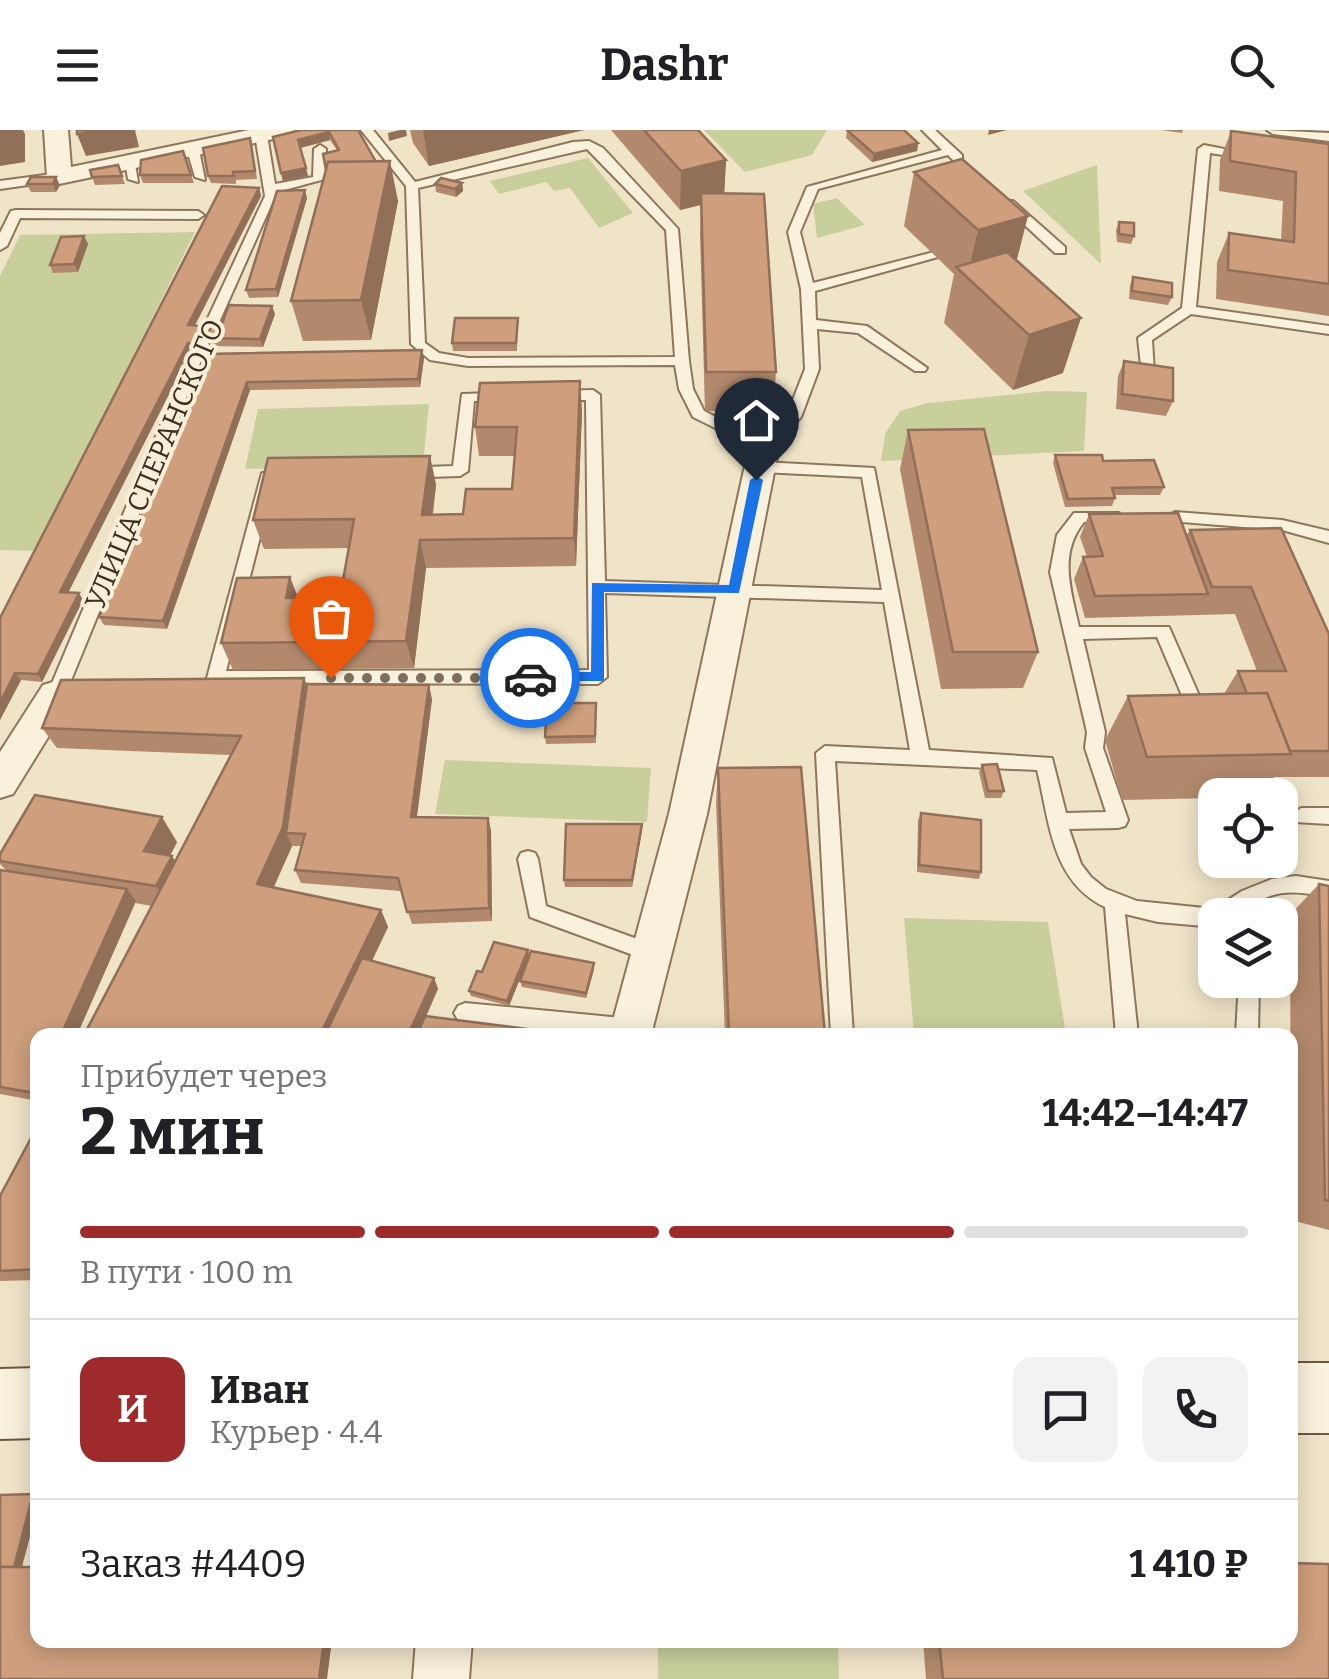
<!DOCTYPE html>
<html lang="ru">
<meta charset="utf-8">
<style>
:root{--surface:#fff;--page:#f2f2f2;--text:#202124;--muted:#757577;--line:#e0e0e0;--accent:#9e2a2b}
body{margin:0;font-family:Bitter,serif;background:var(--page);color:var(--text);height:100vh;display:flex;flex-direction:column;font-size:38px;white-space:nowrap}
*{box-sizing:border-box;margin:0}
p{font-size:32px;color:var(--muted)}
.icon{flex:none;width:55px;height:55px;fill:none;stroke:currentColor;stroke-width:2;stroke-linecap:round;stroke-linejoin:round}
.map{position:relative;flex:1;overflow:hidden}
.sheet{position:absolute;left:30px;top:898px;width:1268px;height:620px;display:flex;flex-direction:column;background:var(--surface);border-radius:20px;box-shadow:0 5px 25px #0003}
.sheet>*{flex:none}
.tools{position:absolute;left:1198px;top:648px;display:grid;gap:20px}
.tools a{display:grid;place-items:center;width:100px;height:100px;border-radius:20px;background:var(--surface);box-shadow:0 5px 25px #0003;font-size:50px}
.pin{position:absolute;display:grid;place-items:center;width:85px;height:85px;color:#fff;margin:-102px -42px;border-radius:50% 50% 50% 0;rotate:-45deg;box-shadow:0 0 10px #0007}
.pin .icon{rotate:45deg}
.courier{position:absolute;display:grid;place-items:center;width:100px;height:100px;margin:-50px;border:8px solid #1a73e8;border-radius:50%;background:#fff;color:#222;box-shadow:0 2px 12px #0007}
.head em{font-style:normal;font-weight:700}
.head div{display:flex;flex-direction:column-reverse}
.head{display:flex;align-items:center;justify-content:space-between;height:170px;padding:0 50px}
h1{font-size:65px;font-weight:700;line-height:75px}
.bar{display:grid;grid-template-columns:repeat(4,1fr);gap:15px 10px;align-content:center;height:120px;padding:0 50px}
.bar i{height:12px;border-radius:8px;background:var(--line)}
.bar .current{background:var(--accent)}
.bar p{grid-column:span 4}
.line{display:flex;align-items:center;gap:25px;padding:0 50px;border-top:2px solid var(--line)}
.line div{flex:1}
.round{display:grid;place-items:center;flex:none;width:105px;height:105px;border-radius:20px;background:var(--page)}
header{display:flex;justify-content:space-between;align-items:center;height:130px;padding:0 50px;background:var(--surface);font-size:45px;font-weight:700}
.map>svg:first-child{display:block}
.green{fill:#c9cf9b}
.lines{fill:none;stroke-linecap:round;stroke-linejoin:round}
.lane-casing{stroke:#8d765c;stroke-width:4}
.street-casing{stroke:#8d765c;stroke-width:4}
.secondary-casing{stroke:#6f573f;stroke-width:4}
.lane{fill:#faf1dc;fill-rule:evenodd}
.street{fill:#faf1dc;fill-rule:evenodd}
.secondary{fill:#faf1dc;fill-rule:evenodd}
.wall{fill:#b2896c}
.shaded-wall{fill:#916f58}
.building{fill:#cf9f7d;stroke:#916f58;stroke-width:2.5}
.route{fill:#1a73e8}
.done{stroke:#7c6e5b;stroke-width:10;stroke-dasharray:0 18}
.labels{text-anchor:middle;stroke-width:8;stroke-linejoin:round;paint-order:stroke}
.far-street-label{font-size:28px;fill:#3d2e20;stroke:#f7eed8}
</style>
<header><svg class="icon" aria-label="menu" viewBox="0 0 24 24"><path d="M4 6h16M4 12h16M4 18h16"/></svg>Dashr<svg class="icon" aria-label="search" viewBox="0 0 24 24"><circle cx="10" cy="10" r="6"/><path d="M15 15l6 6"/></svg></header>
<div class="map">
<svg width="1329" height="1549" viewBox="0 0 1329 1549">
<rect width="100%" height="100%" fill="#f0e4c8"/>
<g class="green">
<polygon points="704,0 827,0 812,25 745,42"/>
<polygon points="588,28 633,83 599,98 570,58 554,61 546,52 499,64 490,51"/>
<polygon points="1097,35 1101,134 1023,61"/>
<polygon points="837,68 865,95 817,108 813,74"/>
<polygon points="195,102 36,421 0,420 0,146 20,105"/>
<polygon points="1047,261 1087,262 1084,321 881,331 885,304 900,281 928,273"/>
<polygon points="429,274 423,334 245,339 258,279"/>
<polygon points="445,630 651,638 647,692 435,684"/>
<polygon points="904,788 1048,792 1066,905 914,905"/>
<polygon points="658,1510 838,1510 839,1549 658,1549"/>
</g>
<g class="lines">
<g class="lane-casing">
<g id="lane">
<path d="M361,0h12l42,52 158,-40 16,-1 14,7 75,81 11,132 4,28 11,22 58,29 25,-25 18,-46 -4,-80 -13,-57 19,-45 135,-37 -20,-20h13l27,25v6h-8l-6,-6 -130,34 -18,43 13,51 125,-32v6l-123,34 1,29 51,6 60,42 -2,3h-10l-57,-38 -41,-4 2,40 -18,48 -32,33 -5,2 -71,-35 -14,-28 -4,-24 -207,1 -38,-6 -19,-16 -5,-158zM587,19l79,81 9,127 -207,1 -29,-5 -14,-10 -7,-155z"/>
<polygon points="1267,0 1329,3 1329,11 1273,4"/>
<polygon points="261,1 267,5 275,54 313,47 314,19 320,15 326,19 325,49 277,62 201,233 65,565 56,572 50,570 47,565 187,233 265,66 255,5"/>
<polygon points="1204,15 1254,25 1248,29 1210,23 1196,177 1329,196 1329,204 1191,184 1152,210 1154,242 1147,246 1142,245 1138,208 1182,178 1198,19"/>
<polygon points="193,16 199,20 205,50 195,47 187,20"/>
<polygon points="125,31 135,34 138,52 128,49"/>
<polygon points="52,44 58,48 56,51 0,59 0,51"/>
<polygon points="1005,71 1013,71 1065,117 1065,123 1055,123 1005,77"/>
<polygon points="16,80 198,81 204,85 198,89 20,88 7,116 0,120 0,103 11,81"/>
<path d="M593,260l7,5 5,186 277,9 -20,-113 -102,-5 -8,-5 8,-5 114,6 55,282 123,8 14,55 40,-1 -21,-64 2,-16 -37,-160 7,-37 17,-22h45l2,4 -8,5h-29c-26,32 -13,68 -5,105h90l39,89 -3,5h-12l-36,-84 -74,2 22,93 -2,16 25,72 -3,6 -7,2 -49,1 12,35 10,13 15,12 31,12 77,8 28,-18 30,-12 24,-3 33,5v16c-19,-3 -40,-8 -59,-1 -24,9 -28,19 -55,19v12l-57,-5 -33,-8 13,121h-22l-11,-128c-54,-26 -55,-85 -68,-137l-202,-9 18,274h-22l-15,-282 9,-7 85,4 -26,-148 -279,-9 2,84 -9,7 -388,-1 -3,-5 55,-205 191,-7 9,-72zM586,270l3,270 -363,1 48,-189 186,-6 8,-5 6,-70z"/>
<polygon points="1175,382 1282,390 1329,401 1329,413 1282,400 1169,391 1167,387"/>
<polygon points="1301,678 1329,678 1329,694 1294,692 1291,686"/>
<polygon points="528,721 535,723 538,729 546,776 662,818 665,824 662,830 655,833 530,787 518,729 521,723"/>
<polygon points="1239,850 1259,850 1258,905 1236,905"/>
<polygon points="465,873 632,889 640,892 643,899 640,905 593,905 465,893 458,890 454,883 458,876"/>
</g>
</g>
<g class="street-casing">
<g id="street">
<polygon points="44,0 68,0 71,37 249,0 295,0 283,7 59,54 47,47"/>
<polygon points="764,307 779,317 707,684 651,905 609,905 669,684 749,317"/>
<polygon points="56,551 69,555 74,565 13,664 0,668 0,622 43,555"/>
<polygon points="416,1510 472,1510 469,1549 413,1549"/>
</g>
</g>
<g class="secondary-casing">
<g id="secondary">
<rect x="1290" y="1233" width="39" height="70"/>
<polygon points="38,1238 38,1308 0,1309 0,1239"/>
</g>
</g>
<use href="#lane" class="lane"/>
<use href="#street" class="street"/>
<use href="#secondary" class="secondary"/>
</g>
<g class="wall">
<polygon points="358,0 398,71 371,210 303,211 291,171 337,20 330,10 300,18 308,46 283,51 273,7"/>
<polygon points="410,0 584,0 429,36 413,13"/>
<polygon points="611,0 698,0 726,30 724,63 776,242 773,282 705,281 700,103 701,75 680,80"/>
<polygon points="847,0 918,13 917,21 872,32 846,8"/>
<polygon points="1161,0 1183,0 1182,3"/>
<polygon points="1231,1 1329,14 1329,186 1216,169 1217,132 1229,103 1281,111 1283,71 1219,61 1220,30"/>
<polygon points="252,16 257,49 236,50 236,54 211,53 208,46"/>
<polygon points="183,21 194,53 143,53 140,45"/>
<polygon points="118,35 125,54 95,55 92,47"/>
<polygon points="914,42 1017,131 1063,243 1013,260 944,193 954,144 904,96"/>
<polygon points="31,47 60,55 56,62 31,62 27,54"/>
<polygon points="462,53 463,61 456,67 436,62 435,54"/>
<polygon points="259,58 261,66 195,195 204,204 196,221 191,221 68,462 83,470 42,552 21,550 0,590 0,488"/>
<polygon points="307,68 278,167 249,168 246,160"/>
<polygon points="1119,92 1134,106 1131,114 1117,112 1116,100"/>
<polygon points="84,106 88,114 78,142 53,143 50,135"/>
<polygon points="1133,147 1172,167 1168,175 1129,169 1130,155"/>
<polygon points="275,184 263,217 209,216 206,208"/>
<polygon points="518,188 517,221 453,221 452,213"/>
<polygon points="205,224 424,228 420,257 250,260 167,499 104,495 99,487"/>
<polygon points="1124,231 1173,271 1166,286 1116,279 1118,246"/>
<polygon points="582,281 576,436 426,438 414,538 233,540 221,513 298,468 340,467 349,418 264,419 253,390 430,326 436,355 433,385 463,384 512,359 514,326 479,326 475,297"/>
<polygon points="908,300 1038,522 1023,558 941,559 900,339"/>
<polygon points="1055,325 1164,357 1160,365 1114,365 1115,368 1112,376 1065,377 1053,333"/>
<polygon points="1089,384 1186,406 1190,400 1329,504 1329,647 1274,647 1260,665 1215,665 1215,668 1122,670 1105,610 1128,566 1224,564 1238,541 1257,541 1235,484 1085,488 1074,449 1083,427 1087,427 1080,407"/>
<polygon points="307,554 432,569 417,687 488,688 491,701 492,791 412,794 401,761 301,753 295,740 301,716 292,716 274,757 381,780 388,797 372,831 434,848 438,859 84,905 152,776 135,773 77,905 38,905 38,971 0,964 0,740 7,741 0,734 0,724 177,712 170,726 175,731 230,625 57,618 42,598"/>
<polygon points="596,580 596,613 546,614 545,607"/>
<polygon points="982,635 1004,661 1001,668 985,668 979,642"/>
<polygon points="718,638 825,905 725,905 716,672"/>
<polygon points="921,683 981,742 979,749 917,742 918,690"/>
<polygon points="642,700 632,757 565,757 564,750"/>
<polygon points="1319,754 1329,756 1329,1100 1291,1090 1290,785"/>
<polygon points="528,820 529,826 509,876 471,866 469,861"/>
<polygon points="594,839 586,868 522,857 520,851"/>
<polygon points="38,995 38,1150 0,1151 0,1066"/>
<polygon points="923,1510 1290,1510 1329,1549 926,1549"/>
</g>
<g class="shaded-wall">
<polygon points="0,0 23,0 25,4 25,32 0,36"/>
<polygon points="99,0 135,0 139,17 86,26 77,4"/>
<polygon points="400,0 406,0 407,6 389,11 388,3"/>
<polygon points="423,0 584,0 429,36"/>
<polygon points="989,0 1007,0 988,5"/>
<polygon points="329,2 330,10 300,18 298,10"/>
<polygon points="918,13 917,21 872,32 874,24"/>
<polygon points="726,30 724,69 680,80 681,41"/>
<polygon points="390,31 398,71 371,210 361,170"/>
<polygon points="306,38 308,46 283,51 281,43"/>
<polygon points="56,47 60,55 56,62 53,54"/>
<polygon points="462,53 463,61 456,67 455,59"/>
<polygon points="259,58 261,66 191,203 188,195"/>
<polygon points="305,60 307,68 278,167 276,159"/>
<polygon points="1028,86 1014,141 967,148 978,100"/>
<polygon points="84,106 88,114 78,142 74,134"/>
<polygon points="272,176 275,184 263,217 260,209"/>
<polygon points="1081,188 1063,243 1013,260 1029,205"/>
<polygon points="201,196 204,204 196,221 193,213"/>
<polygon points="188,213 191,221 65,469 60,462"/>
<polygon points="422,220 424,228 420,257 418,249"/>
<polygon points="580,251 582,281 576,436 574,408"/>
<polygon points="247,252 250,260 167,499 163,491"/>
<polygon points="430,326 436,355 429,410 422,385"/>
<polygon points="420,410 426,438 414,538 406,511"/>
<polygon points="290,447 301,475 286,468"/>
<polygon points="79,463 83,470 42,552 38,544"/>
<polygon points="15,543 21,550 0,590 0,573"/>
<polygon points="304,548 313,568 286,703 292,716 267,772 257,754"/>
<polygon points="429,555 432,569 415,700 411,687"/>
<polygon points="162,687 177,712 160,745 144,721"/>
<polygon points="488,688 491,701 492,791 489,778"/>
<polygon points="642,694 642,700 632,757 632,750"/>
<polygon points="172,726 188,750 173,779 156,756"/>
<polygon points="127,759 136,771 77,905 61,905"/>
<polygon points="381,780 388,797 336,905 320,905"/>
<polygon points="528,820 529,826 509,876 507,871"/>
<polygon points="594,833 594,839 586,868 586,863"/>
<polygon points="434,848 438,859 418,905 408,905"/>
<polygon points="33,1364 38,1365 38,1376 22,1437 14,1437"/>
<polygon points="324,1510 332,1510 327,1549 319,1549"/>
</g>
<g class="building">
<polygon points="77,0 99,0 77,4"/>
<polygon points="301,0 358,0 376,32 328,32 326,40 323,24 339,20 329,2 298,10 306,38 281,43 273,7"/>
<polygon points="644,0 698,0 726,30 681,41"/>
<polygon points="847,0 904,0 918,13 874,24"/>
<polygon points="1231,1 1329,14 1329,154 1228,140 1229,103 1294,112 1296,42 1230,31"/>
<polygon points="250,8 255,41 233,42 234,46 208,46 203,18"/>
<polygon points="183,21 191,45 140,45 141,30"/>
<polygon points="962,29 1028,86 978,100 914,42"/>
<polygon points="390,31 361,170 291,171 328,32"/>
<polygon points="118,35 122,46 92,47 90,40"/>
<polygon points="31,47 56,47 53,54 27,54"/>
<polygon points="441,48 462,53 455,59 435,54"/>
<polygon points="222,56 259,58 188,195 201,196 193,213 188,213 60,462 79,463 38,544 15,543 0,573 0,488"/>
<polygon points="305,60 276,159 246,160 277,61"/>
<polygon points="701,63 764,64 776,242 706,242"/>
<polygon points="1119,92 1134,93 1134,106 1119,104"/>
<polygon points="84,106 74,134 50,135 61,107"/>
<polygon points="1007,122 1081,188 1029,205 956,137"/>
<polygon points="1133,147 1172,153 1172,167 1132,161"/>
<polygon points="229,175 272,176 260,209 206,208 213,193 222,193"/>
<polygon points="455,188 518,188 516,213 452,213"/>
<polygon points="422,220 418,249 247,252 163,491 99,487 205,224"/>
<polygon points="1124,231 1173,238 1173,271 1122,264"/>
<polygon points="580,251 574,408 420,410 406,511 221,513 237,448 290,447 286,468 340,467 354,389 253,390 268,328 430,326 422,385 463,384 466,359 512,359 517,297 475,297 480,253"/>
<polygon points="984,299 1038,522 953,522 908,300"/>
<polygon points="1055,325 1102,325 1103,331 1154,330 1164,357 1112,358 1115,368 1068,369"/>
<polygon points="1178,383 1208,464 1095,466 1083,427 1103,426 1089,384"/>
<polygon points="1281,398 1329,504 1329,621 1290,621 1267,563 1247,564 1238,541 1286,541 1251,457 1212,457 1190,400"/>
<polygon points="304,548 283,697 257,754 381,780 320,905 84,905 241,606 42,598 61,550"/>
<polygon points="307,554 429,555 411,687 488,688 489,778 407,782 398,748 295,740 305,704 286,703"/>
<polygon points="1267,563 1291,624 1147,627 1128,566"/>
<polygon points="547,573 596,573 595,606 545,607"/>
<polygon points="997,634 1004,661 988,661 982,635"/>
<polygon points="801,637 825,905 729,905 718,638"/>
<polygon points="35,665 162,687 144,721 172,726 156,756 0,731 0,724"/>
<polygon points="921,683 981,690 981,742 919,735"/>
<polygon points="566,694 642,694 632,750 564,750"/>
<polygon points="0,740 127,759 61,905 38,905 38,957 35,963 0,957"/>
<polygon points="1319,754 1329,756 1329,1071 1325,1070"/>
<polygon points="494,812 528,820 507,871 469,861 477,841 482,842"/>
<polygon points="531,821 594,833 586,863 520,851"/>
<polygon points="362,828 434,848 408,905 325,905"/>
<polygon points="425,886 574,905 417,905"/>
<polygon points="38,995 38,1139 0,1141 0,1066"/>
<polygon points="1290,1114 1294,1130 1290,1130"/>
<polygon points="33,1364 14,1437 0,1437 0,1365"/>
<polygon points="1290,1433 1329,1434 1329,1549 943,1549 939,1510 1290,1510"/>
<polygon points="0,1437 38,1437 38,1510 324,1510 319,1549 0,1549"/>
</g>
<polygon class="route" points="756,346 763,350 739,463 604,462 604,551 525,551 525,544 530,542 591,542 592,453 729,455 750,350"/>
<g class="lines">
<polyline class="done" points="331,548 530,548"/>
</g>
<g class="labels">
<g class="far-street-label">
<text transform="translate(154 334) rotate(-67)" y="10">УЛИЦА СПЕРАНСКОГО</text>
</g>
</g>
</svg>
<div class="tools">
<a><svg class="icon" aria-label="locate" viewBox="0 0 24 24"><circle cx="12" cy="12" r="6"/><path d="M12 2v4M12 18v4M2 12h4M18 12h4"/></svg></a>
<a><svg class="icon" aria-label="layers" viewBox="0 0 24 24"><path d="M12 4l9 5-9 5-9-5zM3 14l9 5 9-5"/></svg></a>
</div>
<div class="pin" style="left:331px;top:548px;background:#ea580c"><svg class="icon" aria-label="bag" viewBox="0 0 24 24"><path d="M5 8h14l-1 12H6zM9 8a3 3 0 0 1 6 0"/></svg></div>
<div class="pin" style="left:756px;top:350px;background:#1f2937"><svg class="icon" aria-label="home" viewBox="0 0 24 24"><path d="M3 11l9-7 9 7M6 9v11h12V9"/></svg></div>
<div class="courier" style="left:530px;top:548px"><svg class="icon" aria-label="car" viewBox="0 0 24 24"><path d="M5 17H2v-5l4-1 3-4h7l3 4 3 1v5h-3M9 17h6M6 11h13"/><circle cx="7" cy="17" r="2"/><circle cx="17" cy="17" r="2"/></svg></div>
<section class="sheet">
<div class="head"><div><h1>2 мин</h1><p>Прибудет через</p></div><em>14:42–14:47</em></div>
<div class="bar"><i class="current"></i><i class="current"></i><i class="current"></i><i></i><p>В пути · 100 m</p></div>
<div class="line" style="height:180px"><b class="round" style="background:var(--accent);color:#fff">И</b><div><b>Иван</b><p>Курьер · 4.4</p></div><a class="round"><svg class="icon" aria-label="chat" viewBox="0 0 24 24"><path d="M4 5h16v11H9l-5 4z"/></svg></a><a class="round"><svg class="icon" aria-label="phone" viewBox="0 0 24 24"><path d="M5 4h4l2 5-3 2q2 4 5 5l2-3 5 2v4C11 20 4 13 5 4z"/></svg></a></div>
<div class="line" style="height:130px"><div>Заказ #4409</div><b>1 410 ₽</b></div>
</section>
</div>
